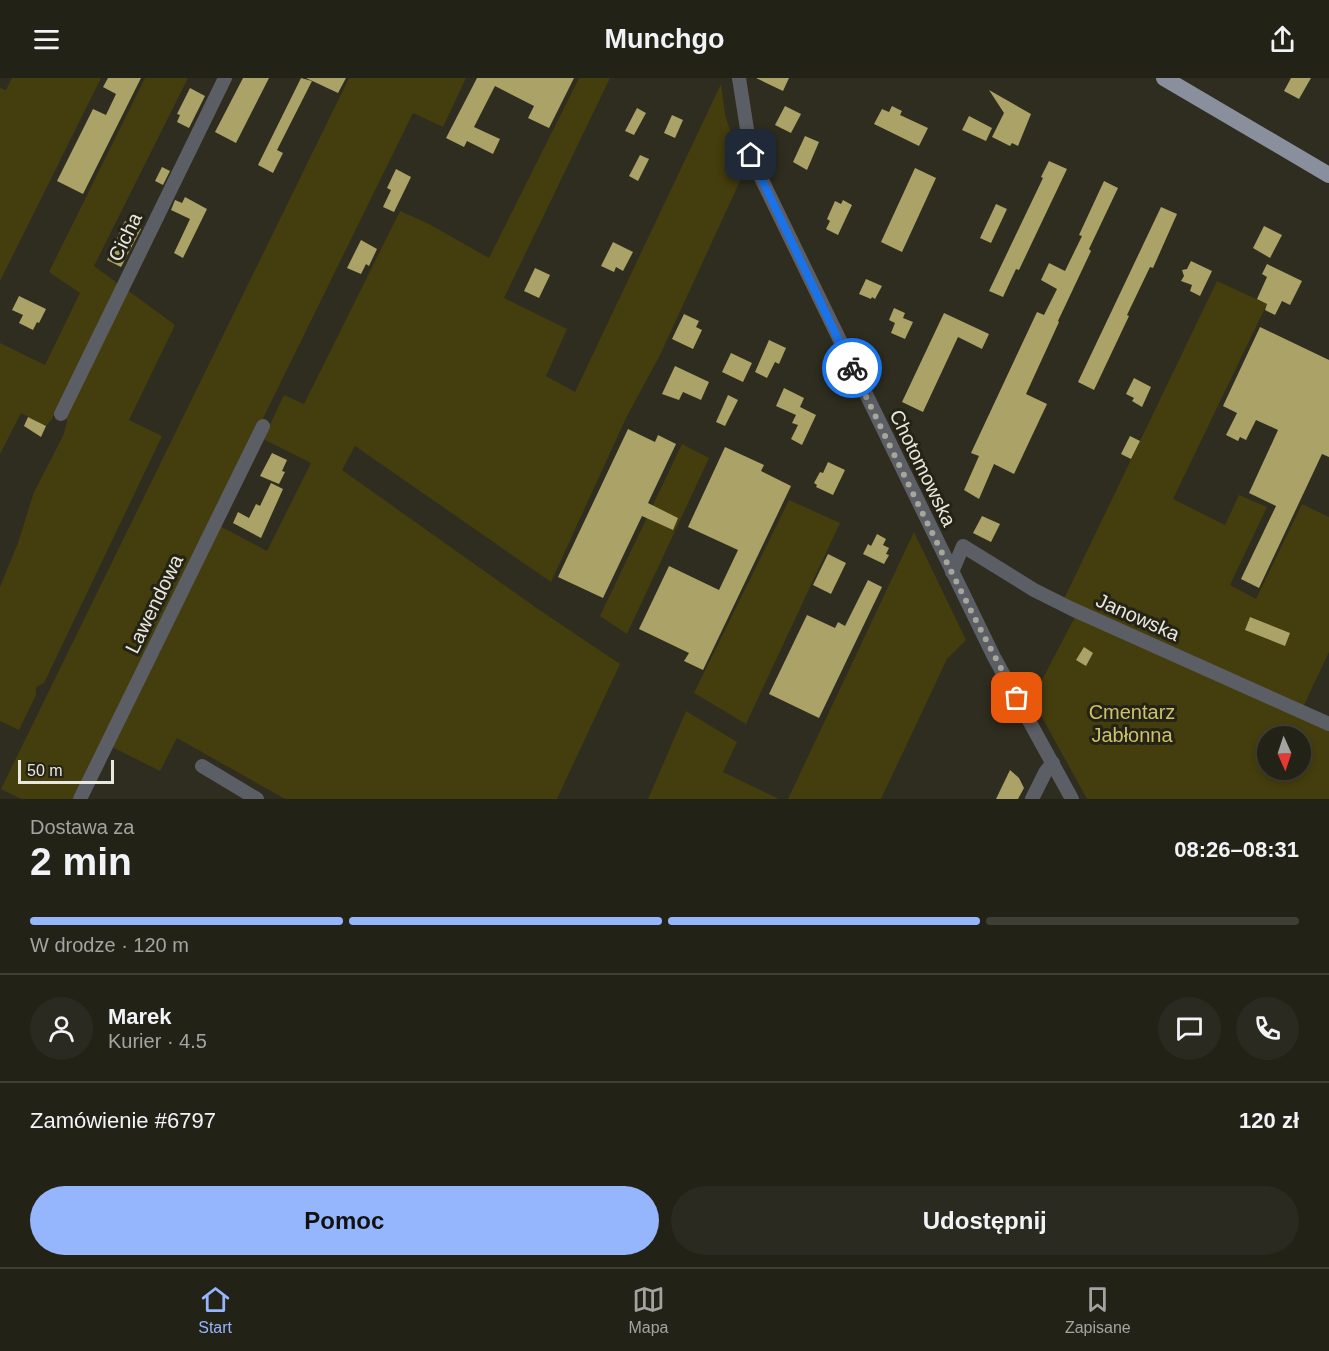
<!DOCTYPE html>
<html lang="pl">
<meta charset="utf-8">
<style>
:root{--surface:#232217;--page:#2b2a20;--text:#f1f3f6;--muted:#a3a4a1;--line:#403f36;--accent:#95b6fd}
body{margin:0;font-family:Arial,sans-serif;background:var(--page);color:var(--text);height:100vh;display:flex;flex-direction:column;font-size:22px;white-space:nowrap}
*{box-sizing:border-box;margin:0}
p{font-size:20px;color:var(--muted)}
.icon{flex:none;width:33px;height:33px;fill:none;stroke:currentColor;stroke-width:2;stroke-linecap:round;stroke-linejoin:round}
.map{position:relative;height:721px;overflow:hidden}
.drawer{display:flex;flex-direction:column;background:var(--surface);flex:1}
.drawer>*{flex:none}
.needle{width:39px;rotate:177deg}
.controls{position:absolute;left:1257px;top:648px;display:grid;gap:12px}
.controls a{display:grid;place-items:center;width:54px;height:54px;border-radius:50%;background:var(--surface);box-shadow:0 3px 9px #0003,0 0 0 2px var(--line);font-size:30px}
.scale{position:absolute;left:18px;bottom:15px;width:96px;box-sizing:border-box;padding-left:6px;border:3px solid #e8e7de;border-top:0;font-size:16px;line-height:21px;white-space:nowrap;color:#e8e7de;-webkit-text-stroke:4px #252315;paint-order:stroke}
.pin{position:absolute;display:grid;place-items:center;width:51px;height:51px;color:#fff;margin:-26px;border-radius:12px;box-shadow:0 3px 9px #0006}
.courier{position:absolute;display:grid;place-items:center;width:60px;height:60px;margin:-30px;border:4px solid #1a73e8;border-radius:50%;background:#fff;color:#222;box-shadow:0 2px 8px #0007}
.head em{font-style:normal;font-weight:800}
.head div{display:flex;flex-direction:column-reverse}
.head{display:flex;align-items:center;justify-content:space-between;height:102px;padding:0 30px}
h1{font-size:39px;font-weight:800;line-height:45px}
.bar{display:grid;grid-template-columns:repeat(4,1fr);gap:9px 6px;align-content:center;height:72px;padding:0 30px}
.bar i{height:8px;border-radius:4px;background:var(--line)}
.bar .on{background:var(--accent)}
.bar p{grid-column:span 4}
.line{display:flex;align-items:center;gap:15px;padding:0 30px;border-top:2px solid var(--line)}
.line div{flex:1}
.round{display:grid;place-items:center;flex:none;width:63px;height:63px;border-radius:32px;background:var(--page)}
.cta{display:flex;gap:12px;margin-top:auto;padding:12px 30px}
.cta a{flex:1;height:69px;border-radius:36px;background:var(--accent);color:#111;font-size:24px;font-weight:800;line-height:69px;text-align:center}
.cta a+a{background:var(--page);color:var(--text)}
header{display:flex;justify-content:space-between;align-items:center;height:78px;padding:0 30px;background:var(--surface);font-size:27px;font-weight:800}
.tabs{display:flex;justify-content:space-around;align-items:center;height:84px;border-top:2px solid var(--line);background:var(--surface);font-size:16px;color:var(--muted)}
.tabs a{display:grid;justify-items:center;gap:3px}
.tabs .on{color:var(--accent)}
.map>svg:first-child{display:block}
.green{fill:#443d0d;fill-rule:evenodd}
.building{fill:#aaa266}
.lines{fill:none;stroke-linecap:round;stroke-linejoin:round}
.minor{stroke:#5b5e65;stroke-width:14}
.major{stroke:#898f9c;stroke-width:16}
.done{stroke:#a7a69b;stroke-width:6;stroke-dasharray:0 10.8}
.route{stroke:#1a73e8;stroke-width:8}
.labels{text-anchor:middle;stroke-width:6;stroke-linejoin:round;paint-order:stroke}
.street-label{font-size:20px;fill:#e8e7de;stroke:#252315}
.park-label{font-size:20px;fill:#cdc26a;stroke:#252315}
</style>
<header><svg class="icon" aria-label="menu" viewBox="0 0 24 24"><path d="M4 6h16M4 12h16M4 18h16"/></svg>Munchgo<svg class="icon" aria-label="share" viewBox="0 0 24 24"><path d="M12 15V3M7 8l5-5 5 5M5 13v7h14v-7"/></svg></header>
<div class="map">
<svg width="1329" height="721" viewBox="0 0 1329 721">
<rect width="100%" height="100%" fill="#2f2d1f"/>
<g class="green">
<polygon points="12,0 101,0 0,203 0,10 6,12"/>
<polygon points="145,0 188,0 94,188 120,207 59,325 52,341 46,348 21,335 0,376 0,265 45,287 80,215 49,194"/>
<polygon points="349,0 466,0 443,49 413,35 76,721 21,721 1,711"/>
<polygon points="579,0 610,0 504,220 567,251 546,298 575,314 721,6 725,36 731,56 740,103 660,277 626,340 551,504 355,368 342,392 535,529 620,586 557,721 285,721 177,660 160,693 112,669 220,448 267,473 311,385 263,361 284,317 304,326 400,133 429,146 489,180"/>
<polygon points="1217,203 1267,226 1173,421 1225,447 1239,417 1267,429 1230,507 1256,521 1302,426 1329,439 1329,574 1303,629 1063,523"/>
<polygon points="126,211 175,247 129,342 162,358 44,605 36,609 36,617 19,652 0,643 0,509 18,465 34,414 63,358 67,344 66,334"/>
<polygon points="682,366 709,380 627,556 600,538"/>
<polygon points="789,422 840,445 746,646 694,615"/>
<polygon points="914,454 966,562 947,581 881,721 788,721"/>
<path d="M1076,537l253,113v71h-242l-55,-100zM1268,658h32v34h-32z"/>
<polygon points="686,633 737,664 723,694 779,721 648,721"/>
</g>
<g class="building">
<polygon points="108,0 141,0 83,116 57,103 93,31 106,37 116,16 103,9"/>
<polygon points="243,0 269,0 236,65 215,54"/>
<polygon points="301,0 312,3 277,72 283,75 273,95 258,87"/>
<polygon points="306,0 346,0 338,15"/>
<polygon points="477,0 574,0 549,50 528,40 534,28 495,8 474,49 500,61 493,76 467,63 464,69 446,60"/>
<polygon points="756,0 789,0 783,13"/>
<polygon points="1291,0 1311,0 1299,21 1284,13"/>
<polygon points="190,10 205,18 189,50 177,44 180,37 177,36"/>
<polygon points="989,12 1031,36 1018,68 1012,65 1010,68 992,59 1004,35"/>
<polygon points="785,28 801,36 791,55 775,47"/>
<polygon points="892,28 902,33 900,37 928,50 919,68 874,46 882,31 889,34"/>
<polygon points="637,30 646,35 634,57 625,53"/>
<polygon points="672,37 683,42 675,60 664,55"/>
<polygon points="969,38 992,50 986,63 962,52"/>
<polygon points="805,58 819,64 807,92 793,84"/>
<polygon points="640,77 649,81 638,103 629,98"/>
<polygon points="1049,83 1067,91 1019,192 1016,191 1003,219 989,213 1043,100 1041,99"/>
<polygon points="162,89 170,93 163,107 155,103"/>
<polygon points="915,90 936,100 902,174 881,164"/>
<polygon points="396,91 411,99 394,134 383,129 391,112 387,110"/>
<polygon points="1104,103 1118,110 1089,171 1091,173 1058,243 1059,244 1026,316 1047,326 1014,396 994,386 979,421 964,412 979,378 971,375 1037,234 1044,237 1057,211 1041,202 1049,185 1065,193 1082,158 1079,157"/>
<polygon points="185,119 207,131 183,180 174,175 190,141 171,132 175,122 182,125"/>
<polygon points="843,122 852,127 838,157 826,151 830,143 827,141 835,123 841,126"/>
<polygon points="996,126 1007,131 991,165 980,160"/>
<polygon points="1161,129 1177,136 1153,190 1150,189 1127,237 1129,238 1094,312 1078,304"/>
<polygon points="125,143 141,151 121,189 107,182"/>
<polygon points="1264,148 1282,157 1270,180 1253,170"/>
<polygon points="361,162 377,171 369,188 366,186 361,196 347,190"/>
<polygon points="613,164 633,174 623,193 616,189 614,194 601,188"/>
<polygon points="1191,183 1212,193 1200,218 1190,213 1192,207 1181,203 1184,198 1182,192 1187,191"/>
<polygon points="1267,186 1302,203 1290,227 1282,223 1275,237 1265,232 1267,226 1257,221 1267,199 1262,196"/>
<polygon points="535,190 550,197 539,220 524,213"/>
<polygon points="866,201 882,208 875,221 872,219 871,221 859,216"/>
<polygon points="19,218 46,231 39,245 37,244 33,252 19,245 23,237 12,232"/>
<polygon points="894,230 905,235 903,240 913,244 905,261 891,255 895,245 889,242"/>
<polygon points="944,235 989,256 982,271 958,259 923,334 902,324"/>
<polygon points="684,236 699,243 696,249 702,252 693,271 672,261"/>
<polygon points="1260,249 1329,282 1329,379 1322,376 1259,510 1241,501 1276,428 1249,415 1278,352 1256,342 1246,362 1240,359 1238,363 1226,357 1237,335 1223,328"/>
<polygon points="769,262 786,270 779,286 775,284 767,300 755,294"/>
<polygon points="731,275 752,285 743,304 722,294"/>
<polygon points="675,288 709,304 701,322 683,314 679,322 662,316"/>
<polygon points="1134,300 1151,309 1142,329 1132,323 1134,320 1126,316"/>
<polygon points="784,310 804,320 800,329 816,337 802,367 791,361 798,347 792,345 796,337 776,328"/>
<polygon points="728,317 738,322 725,348 716,344"/>
<polygon points="28,339 46,348 41,359 24,348"/>
<polygon points="628,351 655,364 658,357 676,366 648,425 678,440 673,452 642,438 603,520 558,499"/>
<polygon points="1130,358 1140,363 1131,381 1121,376"/>
<polygon points="725,369 764,387 761,393 791,408 703,592 684,583 689,575 639,551 669,488 719,512 738,472 688,449"/>
<polygon points="272,375 287,382 282,393 285,394 279,406 260,398"/>
<polygon points="828,384 845,392 833,417 816,409 817,407 814,405 820,394 823,395"/>
<polygon points="271,405 283,411 261,460 233,445 238,434 249,440 256,426 260,428"/>
<polygon points="982,438 1000,446 991,464 973,455"/>
<polygon points="877,456 886,461 883,467 889,470 886,476 889,477 884,486 863,476 868,466 871,468"/>
<polygon points="828,476 846,485 831,516 813,507"/>
<polygon points="868,502 882,509 819,640 769,616 807,537 835,550 838,544 845,548"/>
<polygon points="1250,539 1290,555 1285,568 1245,552"/>
<polygon points="1084,569 1093,575 1086,588 1076,582"/>
<polygon points="1010,692 1019,700 1024,710 1018,721 996,721"/>
</g>
<g class="lines">
<g class="minor">
<polyline points="739,0 751,77 762,102 994,579 1072,721"/>
<polyline points="61,336 225,0"/>
<polyline points="952,494 963,468 1034,512 1072,531 1329,646"/>
<polyline points="202,688 257,721"/>
<polyline points="80,721 263,348"/>
<polyline points="1032,721 1046,693 1053,685"/>
</g>
<polyline class="major" points="1164,0 1329,97"/>
</g>
<g class="lines">
<path class="done" d="M852,290c54,110 106,222 165,330"/>
<polyline class="route" points="751,77 762,102 852,290"/>
</g>
<g class="labels">
<g class="street-label">
<text transform="translate(125 159) rotate(-64)" y="7">Cicha</text>
<text transform="translate(923 390) rotate(64)" y="7">Chotomowska</text>
<text transform="translate(154 526) rotate(-64)" y="7">Lawendowa</text>
<text transform="translate(1138 539) rotate(24)" y="7">Janowska</text>
</g>
<g class="park-label">
<text x="1132" y="641">Cmentarz<tspan x="1132" dy="23">Jabłonna</tspan></text>
</g>
</g>
</svg>
<div class="controls">
<a><svg class="needle" viewBox="-14 -14 28 28"><path d="M0-13l5 13h-10z" fill="#e53935"/><path d="M0 13l5-13h-10z" fill="#a3a4a1"/></svg></a>
</div>
<div class="scale">50 m</div>
<div class="pin" style="left:1017px;top:620px;background:#ea580c"><svg class="icon" aria-label="bag" viewBox="0 0 24 24"><path d="M5 8h14l-1 12H6zM9 8a3 3 0 0 1 6 0"/></svg></div>
<div class="pin" style="left:751px;top:77px;background:#1f2937"><svg class="icon" aria-label="home" viewBox="0 0 24 24"><path d="M3 11l9-7 9 7M6 9v11h12V9"/></svg></div>
<div class="courier" style="left:852px;top:290px"><svg class="icon" aria-label="bike" viewBox="0 0 24 24"><circle cx="6" cy="16" r="4"/><circle cx="18" cy="16" r="4"/><path d="M6 16l4-8h5l3 8M10 8l3 8H6M13 5h3"/></svg></div>
</div>
<section class="drawer">
<div class="head"><div><h1>2 min</h1><p>Dostawa za</p></div><em>08:26–08:31</em></div>
<div class="bar"><i class="on"></i><i class="on"></i><i class="on"></i><i></i><p>W drodze · 120 m</p></div>
<div class="line" style="height:108px"><a class="round"><svg class="icon" aria-label="person" viewBox="0 0 24 24"><circle cx="12" cy="8" r="4"/><path d="M4 21q1-7 8-7t8 7"/></svg></a><div><b>Marek</b><p>Kurier · 4.5</p></div><a class="round"><svg class="icon" aria-label="chat" viewBox="0 0 24 24"><path d="M4 5h16v11H9l-5 4z"/></svg></a><a class="round"><svg class="icon" aria-label="phone" viewBox="0 0 24 24"><path d="M5 4h4l2 5-3 2q2 4 5 5l2-3 5 2v4C11 20 4 13 5 4z"/></svg></a></div>
<div class="line" style="height:78px"><div>Zamówienie #6797</div><b>120 zł</b></div>
<div class="cta"><a>Pomoc</a><a>Udostępnij</a></div>
</section>
<nav class="tabs">
<a class="on"><svg class="icon" aria-label="home" viewBox="0 0 24 24"><path d="M3 11l9-7 9 7M6 9v11h12V9"/></svg>Start</a>
<a><svg class="icon" aria-label="map" viewBox="0 0 24 24"><path d="M3 6l6-2 6 2 6-2v14l-6 2-6-2-6 2zM9 4v14M15 6v14"/></svg>Mapa</a>
<a><svg class="icon" aria-label="saved" viewBox="0 0 24 24"><path d="M7 4h10v16l-5-4-5 4z"/></svg>Zapisane</a>
</nav>
